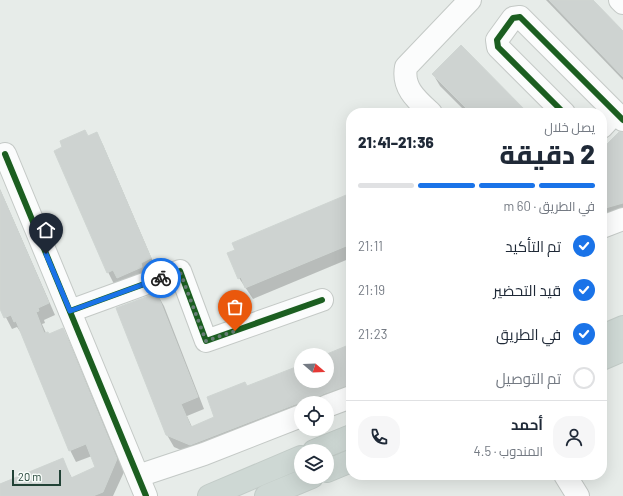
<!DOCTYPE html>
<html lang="ar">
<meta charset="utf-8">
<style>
:root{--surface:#fff;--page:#f6f6f7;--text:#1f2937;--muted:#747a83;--line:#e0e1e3;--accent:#1a73e8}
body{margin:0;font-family:Barlow,Cairo,sans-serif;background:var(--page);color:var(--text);direction:rtl;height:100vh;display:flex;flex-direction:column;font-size:15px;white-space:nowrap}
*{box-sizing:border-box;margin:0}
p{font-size:13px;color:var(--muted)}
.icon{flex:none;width:22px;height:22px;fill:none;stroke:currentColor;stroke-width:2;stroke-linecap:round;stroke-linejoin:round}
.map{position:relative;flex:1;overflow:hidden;direction:ltr}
.details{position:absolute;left:346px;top:108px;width:261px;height:372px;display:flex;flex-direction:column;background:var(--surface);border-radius:16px;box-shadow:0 4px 16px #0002;direction:rtl}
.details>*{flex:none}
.needle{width:26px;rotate:109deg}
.controls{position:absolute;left:294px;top:348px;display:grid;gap:8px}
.controls a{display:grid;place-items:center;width:40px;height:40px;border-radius:50%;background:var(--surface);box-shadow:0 4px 16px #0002;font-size:20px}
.scale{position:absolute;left:12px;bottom:10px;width:49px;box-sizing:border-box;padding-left:4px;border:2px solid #224236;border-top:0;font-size:11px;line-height:14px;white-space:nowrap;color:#224236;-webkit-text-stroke:3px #f6fbf8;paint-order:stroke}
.pin{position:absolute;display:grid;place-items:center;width:34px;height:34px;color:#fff;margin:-41px -17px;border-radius:50% 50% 50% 0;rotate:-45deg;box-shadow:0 0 4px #0007}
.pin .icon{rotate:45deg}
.courier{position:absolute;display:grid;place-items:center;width:40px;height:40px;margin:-20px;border:3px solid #1a73e8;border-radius:50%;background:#fff;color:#222;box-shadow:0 1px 5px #0007}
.head em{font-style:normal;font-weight:800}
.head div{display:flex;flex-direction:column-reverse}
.head{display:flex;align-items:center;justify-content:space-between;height:68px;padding:0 12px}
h1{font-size:26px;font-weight:800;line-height:30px}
.bar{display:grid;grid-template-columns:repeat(4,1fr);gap:6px 4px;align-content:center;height:48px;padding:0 12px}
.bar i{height:5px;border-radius:3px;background:var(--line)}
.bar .selected{background:var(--accent)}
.bar p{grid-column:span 4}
.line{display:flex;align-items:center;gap:10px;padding:0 12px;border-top:1px solid var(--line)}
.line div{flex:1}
.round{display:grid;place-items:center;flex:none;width:42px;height:42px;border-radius:16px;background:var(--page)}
ol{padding:0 12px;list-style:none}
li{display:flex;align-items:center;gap:12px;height:44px}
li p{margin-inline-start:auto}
li .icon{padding:4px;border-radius:50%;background:var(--accent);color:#fff;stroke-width:4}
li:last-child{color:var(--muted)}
li i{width:22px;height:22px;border:2px solid var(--line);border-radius:50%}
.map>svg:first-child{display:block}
.shadow{fill:#0003}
.building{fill:#ced3d1;stroke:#cfd5d2}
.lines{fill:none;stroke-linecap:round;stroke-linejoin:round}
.minor-casing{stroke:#c4c9c6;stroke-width:24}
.major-casing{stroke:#c2cbc7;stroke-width:24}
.minor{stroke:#fbfcfc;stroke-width:22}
.major{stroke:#ced8d4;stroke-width:22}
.cycleway-casing{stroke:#f6fbf8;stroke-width:8}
.cycleway{stroke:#1b5e20;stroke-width:6}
.done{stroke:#677e75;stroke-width:4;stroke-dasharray:0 7.2}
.route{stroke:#1a73e8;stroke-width:5}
</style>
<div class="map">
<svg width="623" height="496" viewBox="0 0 623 496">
<rect width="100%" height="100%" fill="#e7ece9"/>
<g class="shadow">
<polygon points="546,0 592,0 623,32 623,80"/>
<polygon points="433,74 527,113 467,113 440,86"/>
<polygon points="97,133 103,145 157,271 114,284 108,272 88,137"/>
<polygon points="623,142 623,217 602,221 602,151"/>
<polygon points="0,189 55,315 44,320 45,323 42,324 46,333 49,335 63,329 69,341 124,472 113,496 0,496 0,484 62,459 72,478 97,468 92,456 76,462 70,450 22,334 17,327 12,329 0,306"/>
<polygon points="351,194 351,258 253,299 239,278"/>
<polygon points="351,290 351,298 348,291"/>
<polygon points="157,294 164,306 204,409 187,416 192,427 216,418 247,387 301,366 301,381 327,381 327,355 351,356 351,398 327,403 301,403 301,417 197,457 174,447 167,435"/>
</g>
<g class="building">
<polygon points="549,0 593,0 623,31 623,77"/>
<polygon points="461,45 528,113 471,113 432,74"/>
<polygon points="85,130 88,136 97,132 151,258 141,263 142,267 117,278 113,270 107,273 54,151 62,147 60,141"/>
<polygon points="619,132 623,132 623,203 602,209 602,149"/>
<polygon points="0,190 49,303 38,308 39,311 36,312 44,333 48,332 49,334 63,328 117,459 103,492 93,496 0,496 0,484 63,458 71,478 95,467 86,444 69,451 16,321 14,322 11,315 4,318 0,309"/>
<polygon points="351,193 351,244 245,288 241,277 238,279 227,253 235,250 232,243"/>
<polygon points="157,293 198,397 181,404 191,427 214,417 207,397 245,382 247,386 301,365 301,381 327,381 327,354 351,344 351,385 323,394 313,403 296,404 190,445 166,435 116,308"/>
</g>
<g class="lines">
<g class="minor-casing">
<g id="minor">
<polyline points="620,0 623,3"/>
<path d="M431,113c-14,-13 -29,-25 -25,-46l64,-67"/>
<polyline points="564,113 498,47 497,40 513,18 520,17 623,120"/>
<polyline points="602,127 615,113"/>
<polyline points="5,154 146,496"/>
<polyline points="602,227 623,219"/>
<polyline points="70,311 180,271 206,341 322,300"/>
<polyline points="327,406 351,397"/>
<polyline points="565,475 578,496"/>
<polyline points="138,476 204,454 301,416"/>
</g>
</g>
<g class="major-casing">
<g id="major">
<polyline points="602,336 623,327"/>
<polyline points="602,359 623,350"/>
<polyline points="314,451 351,436"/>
<polyline points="327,471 351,461"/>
<polyline points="209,496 301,457"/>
<polyline points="266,496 312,477"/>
</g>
</g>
<use href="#minor" class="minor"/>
<use href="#major" class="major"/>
<g class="cycleway-casing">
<g id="cycleway">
<polyline points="564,113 498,47 497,40 513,18 520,17 623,120"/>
<polyline points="5,154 146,496"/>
<polyline points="70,311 180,271 206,341 322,300"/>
</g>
</g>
<use href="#cycleway" class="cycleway"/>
</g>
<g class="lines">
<polyline class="done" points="161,278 180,272 206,341 235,331"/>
<polyline class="route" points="46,254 70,311 161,278"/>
</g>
</svg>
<div class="controls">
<a><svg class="needle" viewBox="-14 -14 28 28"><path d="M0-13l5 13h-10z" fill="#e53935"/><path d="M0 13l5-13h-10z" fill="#747a83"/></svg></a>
<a><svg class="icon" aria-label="locate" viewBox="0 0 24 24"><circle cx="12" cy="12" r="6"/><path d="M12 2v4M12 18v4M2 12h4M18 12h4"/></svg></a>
<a><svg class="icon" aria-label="layers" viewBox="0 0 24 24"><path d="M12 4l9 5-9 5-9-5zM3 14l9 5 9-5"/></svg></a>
</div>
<div class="scale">20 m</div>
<div class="pin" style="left:235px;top:331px;background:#ea580c"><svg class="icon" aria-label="bag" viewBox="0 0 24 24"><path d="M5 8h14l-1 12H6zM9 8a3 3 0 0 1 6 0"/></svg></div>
<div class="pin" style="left:46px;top:254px;background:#1f2937"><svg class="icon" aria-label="home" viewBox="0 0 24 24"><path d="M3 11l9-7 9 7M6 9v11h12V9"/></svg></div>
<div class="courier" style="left:161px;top:278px"><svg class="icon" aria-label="bike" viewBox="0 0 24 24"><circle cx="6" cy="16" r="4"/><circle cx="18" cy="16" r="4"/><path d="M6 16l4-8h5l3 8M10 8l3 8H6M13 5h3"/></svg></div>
<section class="details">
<div class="head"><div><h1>2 دقيقة</h1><p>يصل خلال</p></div><em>21:36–21:41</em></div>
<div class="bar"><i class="selected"></i><i class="selected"></i><i class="selected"></i><i></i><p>في الطريق · 60 m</p></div>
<ol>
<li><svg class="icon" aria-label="check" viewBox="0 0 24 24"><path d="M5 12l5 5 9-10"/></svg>تم التأكيد<p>21:11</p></li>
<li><svg class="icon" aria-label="check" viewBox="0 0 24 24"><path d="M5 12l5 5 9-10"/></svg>قيد التحضير<p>21:19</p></li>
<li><svg class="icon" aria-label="check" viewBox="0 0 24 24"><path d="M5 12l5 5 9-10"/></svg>في الطريق<p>21:23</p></li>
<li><i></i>تم التوصيل</li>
</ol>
<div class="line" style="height:72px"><a class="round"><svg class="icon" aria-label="person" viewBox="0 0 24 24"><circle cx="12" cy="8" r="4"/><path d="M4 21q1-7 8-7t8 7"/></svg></a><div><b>أحمد</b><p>المندوب · 4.5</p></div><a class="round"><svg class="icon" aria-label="phone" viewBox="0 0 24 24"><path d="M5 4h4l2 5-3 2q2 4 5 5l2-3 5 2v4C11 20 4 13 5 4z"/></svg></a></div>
</section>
</div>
